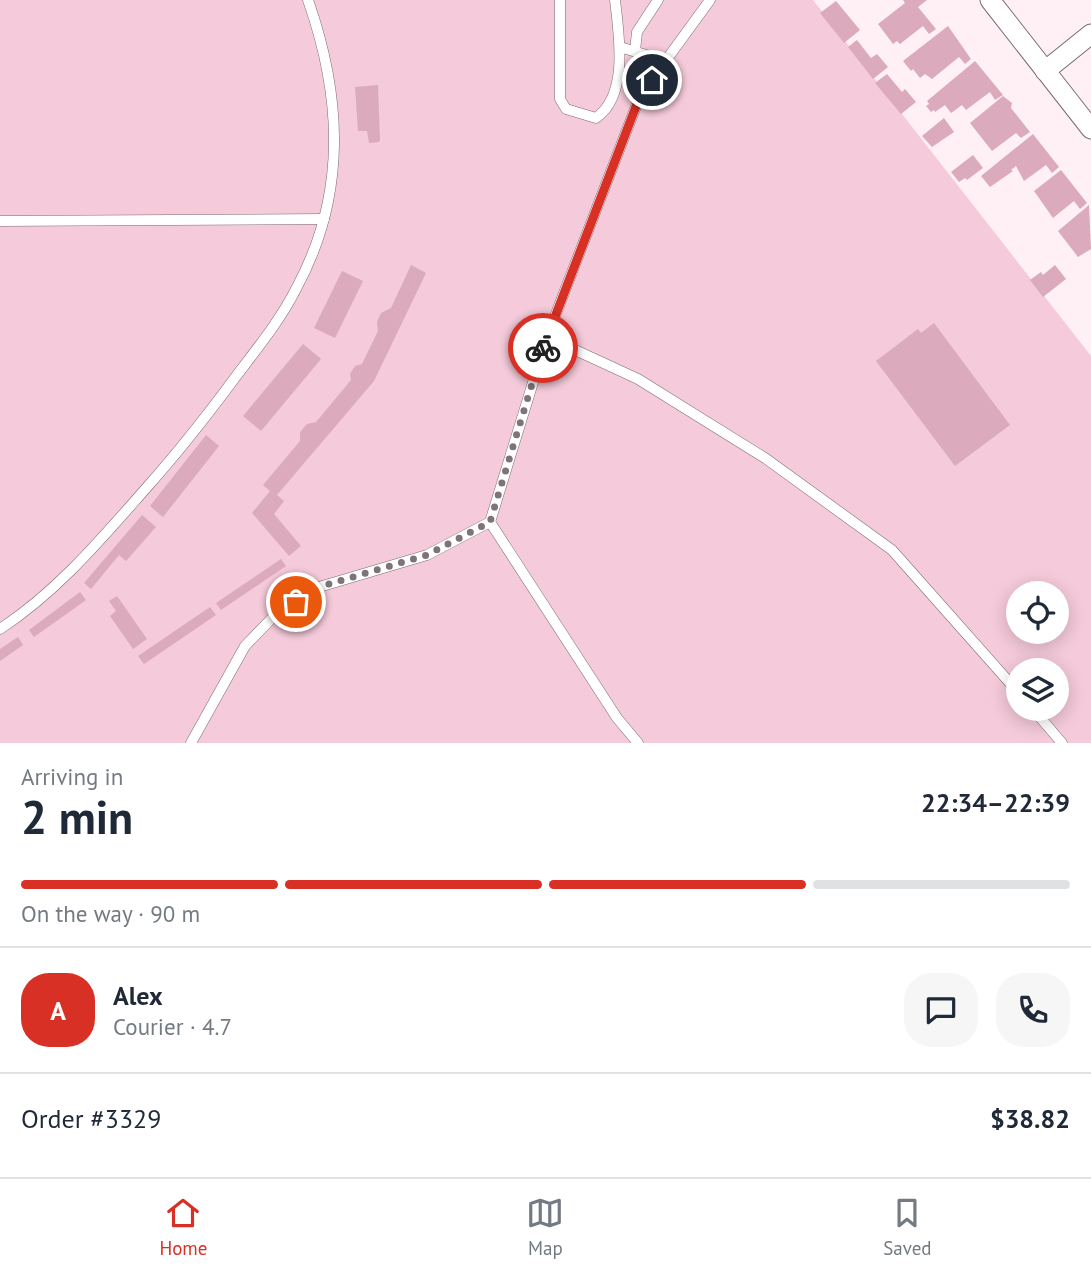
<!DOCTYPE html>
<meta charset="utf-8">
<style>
:root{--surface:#fff;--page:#f6f6f7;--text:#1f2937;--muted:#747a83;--line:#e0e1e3;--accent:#d93025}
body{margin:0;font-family:"PT Sans",sans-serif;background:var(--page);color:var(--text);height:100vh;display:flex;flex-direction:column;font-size:26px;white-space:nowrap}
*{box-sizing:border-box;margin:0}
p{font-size:23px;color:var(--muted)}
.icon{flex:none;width:38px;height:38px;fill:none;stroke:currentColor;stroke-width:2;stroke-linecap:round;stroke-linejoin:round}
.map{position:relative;height:743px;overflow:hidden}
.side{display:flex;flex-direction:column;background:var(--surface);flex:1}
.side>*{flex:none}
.fabs{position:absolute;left:1006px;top:581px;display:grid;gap:14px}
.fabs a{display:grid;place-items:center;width:63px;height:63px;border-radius:50%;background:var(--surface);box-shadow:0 4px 18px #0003;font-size:35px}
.pin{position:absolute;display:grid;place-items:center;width:60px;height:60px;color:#fff;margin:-30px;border:4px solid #fff;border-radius:50%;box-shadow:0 2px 7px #0007}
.courier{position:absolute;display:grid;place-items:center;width:70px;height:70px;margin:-35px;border:5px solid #d93025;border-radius:50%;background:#fff;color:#222;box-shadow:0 2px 9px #0007}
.summary em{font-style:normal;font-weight:800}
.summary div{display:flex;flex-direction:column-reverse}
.summary{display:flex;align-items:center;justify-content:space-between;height:119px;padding:0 21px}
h1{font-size:46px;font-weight:800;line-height:52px}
.bar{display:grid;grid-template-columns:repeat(4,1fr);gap:10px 7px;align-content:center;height:84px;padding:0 21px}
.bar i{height:9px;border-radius:5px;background:var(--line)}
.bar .on{background:var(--accent)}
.bar p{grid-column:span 4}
.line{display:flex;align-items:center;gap:18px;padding:0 21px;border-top:2px solid var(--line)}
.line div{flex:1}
.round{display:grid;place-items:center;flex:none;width:74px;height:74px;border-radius:28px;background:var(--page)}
.menu{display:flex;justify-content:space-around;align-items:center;height:98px;border-top:2px solid var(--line);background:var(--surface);font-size:19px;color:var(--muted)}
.menu a{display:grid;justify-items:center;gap:4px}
.menu .on{color:var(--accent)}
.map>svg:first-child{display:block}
.green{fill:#f5cada;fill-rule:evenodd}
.building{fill:#dbaabc}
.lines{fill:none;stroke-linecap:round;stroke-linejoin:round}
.lane-casing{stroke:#7b6b70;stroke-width:11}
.street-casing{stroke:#7b6b70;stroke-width:21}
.lane{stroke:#fff;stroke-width:10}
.street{stroke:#fff;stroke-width:19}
.done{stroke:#7e7478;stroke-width:7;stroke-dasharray:0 12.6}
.route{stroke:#d93025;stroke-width:9}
</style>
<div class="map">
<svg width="1091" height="743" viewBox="0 0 1091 743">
<rect width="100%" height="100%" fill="#fff0f5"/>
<path class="green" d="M0,0h813l278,356v387h-1091zM1018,593h39v39h-39zM1018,670h39v39h-39z"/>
<g class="building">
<polygon points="903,0 927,0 918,7 936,29 929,34 923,26 900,44 897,41 893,44 878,24 905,3"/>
<polygon points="836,1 860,30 844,43 820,13"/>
<polygon points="948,26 971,59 965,64 959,57 932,79 925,74 920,78 913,69 911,71 903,61"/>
<polygon points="857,40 871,58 877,54 888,67 873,79 848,47"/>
<polygon points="975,61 1003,95 995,100 990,92 966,110 962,105 951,113 945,105 935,112 934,110 931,112 926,106 929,104 927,101"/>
<polygon points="887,74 902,92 905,89 916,102 901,114 875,83"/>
<polygon points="378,85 380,140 379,142 369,143 367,131 358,131 355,87"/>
<polygon points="1003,96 1012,103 1011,108 1030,132 1021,138 1016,133 992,151 970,123"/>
<polygon points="944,118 954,132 932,147 922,136"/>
<polygon points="1033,134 1059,167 1052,173 1046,165 1024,181 1016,166 1011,170 1013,171 990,187 981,176"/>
<polygon points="973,155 983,168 967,180 965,178 959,182 951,172"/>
<polygon points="1061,170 1087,203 1080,209 1074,201 1053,218 1034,191"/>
<polygon points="1089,205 1091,249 1078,257 1058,231"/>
<polygon points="411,265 426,273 374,381 277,495 284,501 274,514 301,546 289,556 252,513 270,491 263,485 300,441 300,432 307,424 316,422 351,380 350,374 355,366 362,364 378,331 377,322 381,313 391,308"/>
<polygon points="1055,265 1066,279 1043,297 1030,280 1041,272 1043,275"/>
<polygon points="342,271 363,281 335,338 314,328"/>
<polygon points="934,323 1010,425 955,466 876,361 918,329 921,333"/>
<polygon points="303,344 321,359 261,431 243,416"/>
<polygon points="206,435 219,446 163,517 150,506"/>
<polygon points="142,515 156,527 126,561 119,555 91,589 84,583"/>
<polygon points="281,559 286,566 221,610 216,603"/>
<polygon points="80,592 86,600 34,637 29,630"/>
<polygon points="117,596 147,639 133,649 110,616 116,611 109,601"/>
<polygon points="210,607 216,615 144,664 138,656"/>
<polygon points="18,637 23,645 0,661 0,649"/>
</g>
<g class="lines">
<g class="lane-casing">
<g id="lane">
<path d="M560,0v99l6,10 30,9c33,-23 23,-83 19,-118"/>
<polyline points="620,47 646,55 663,64"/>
<polyline points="635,51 637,32 658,0"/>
<polyline points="0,221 324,219"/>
<polyline points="547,337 638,379 765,458 892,550 1018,692"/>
<polyline points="490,522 617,718 638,743"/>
<path d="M0,629c58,-38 102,-91 148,-143 32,-36 61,-73 89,-111 22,-29 44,-56 60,-88 50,-93 45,-190 11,-287"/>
<polyline points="1033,709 1062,743"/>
<polyline points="191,743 245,646 273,617 319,587 427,555 490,522 547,337 640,96 710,0"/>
</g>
</g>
<g class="street-casing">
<g id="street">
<polyline points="990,0 1091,129"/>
<polyline points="1045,71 1091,34"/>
</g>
</g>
<use href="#lane" class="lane"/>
<use href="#street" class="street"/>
</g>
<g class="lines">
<polyline class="done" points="296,602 319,587 427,555 490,522 543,348"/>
<polyline class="route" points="543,348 640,96 652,80"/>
</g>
</svg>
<div class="fabs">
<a><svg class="icon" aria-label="locate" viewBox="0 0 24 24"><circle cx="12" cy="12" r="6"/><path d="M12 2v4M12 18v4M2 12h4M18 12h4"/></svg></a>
<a><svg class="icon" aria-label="layers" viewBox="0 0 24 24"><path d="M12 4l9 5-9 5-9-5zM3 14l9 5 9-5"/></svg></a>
</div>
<div class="pin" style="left:296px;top:602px;background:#ea580c"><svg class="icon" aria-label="bag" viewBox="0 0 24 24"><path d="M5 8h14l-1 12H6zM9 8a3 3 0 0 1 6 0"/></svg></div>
<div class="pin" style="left:652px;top:80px;background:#1f2937"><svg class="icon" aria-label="home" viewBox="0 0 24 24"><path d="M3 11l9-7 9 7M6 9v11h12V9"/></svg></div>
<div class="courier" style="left:543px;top:348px"><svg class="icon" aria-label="bike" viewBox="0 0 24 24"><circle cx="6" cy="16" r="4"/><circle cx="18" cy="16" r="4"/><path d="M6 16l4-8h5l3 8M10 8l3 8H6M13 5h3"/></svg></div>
</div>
<section class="side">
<div class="summary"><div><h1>2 min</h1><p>Arriving in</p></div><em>22:34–22:39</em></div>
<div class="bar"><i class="on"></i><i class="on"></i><i class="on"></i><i></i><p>On the way · 90 m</p></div>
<div class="line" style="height:126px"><b class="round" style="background:var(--accent);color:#fff">A</b><div><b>Alex</b><p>Courier · 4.7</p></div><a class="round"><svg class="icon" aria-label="chat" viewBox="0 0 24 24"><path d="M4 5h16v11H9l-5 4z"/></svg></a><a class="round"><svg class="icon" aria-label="phone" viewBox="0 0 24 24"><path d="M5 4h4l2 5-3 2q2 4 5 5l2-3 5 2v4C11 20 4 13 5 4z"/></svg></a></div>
<div class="line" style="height:91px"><div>Order #3329</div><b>$38.82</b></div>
</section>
<nav class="menu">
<a class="on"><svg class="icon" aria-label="home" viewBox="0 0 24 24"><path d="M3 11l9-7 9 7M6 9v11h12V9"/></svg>Home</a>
<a><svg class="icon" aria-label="map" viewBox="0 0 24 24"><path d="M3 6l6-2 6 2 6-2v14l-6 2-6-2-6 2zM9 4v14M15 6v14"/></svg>Map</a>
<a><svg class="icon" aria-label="saved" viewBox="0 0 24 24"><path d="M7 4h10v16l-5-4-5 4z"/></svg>Saved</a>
</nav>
